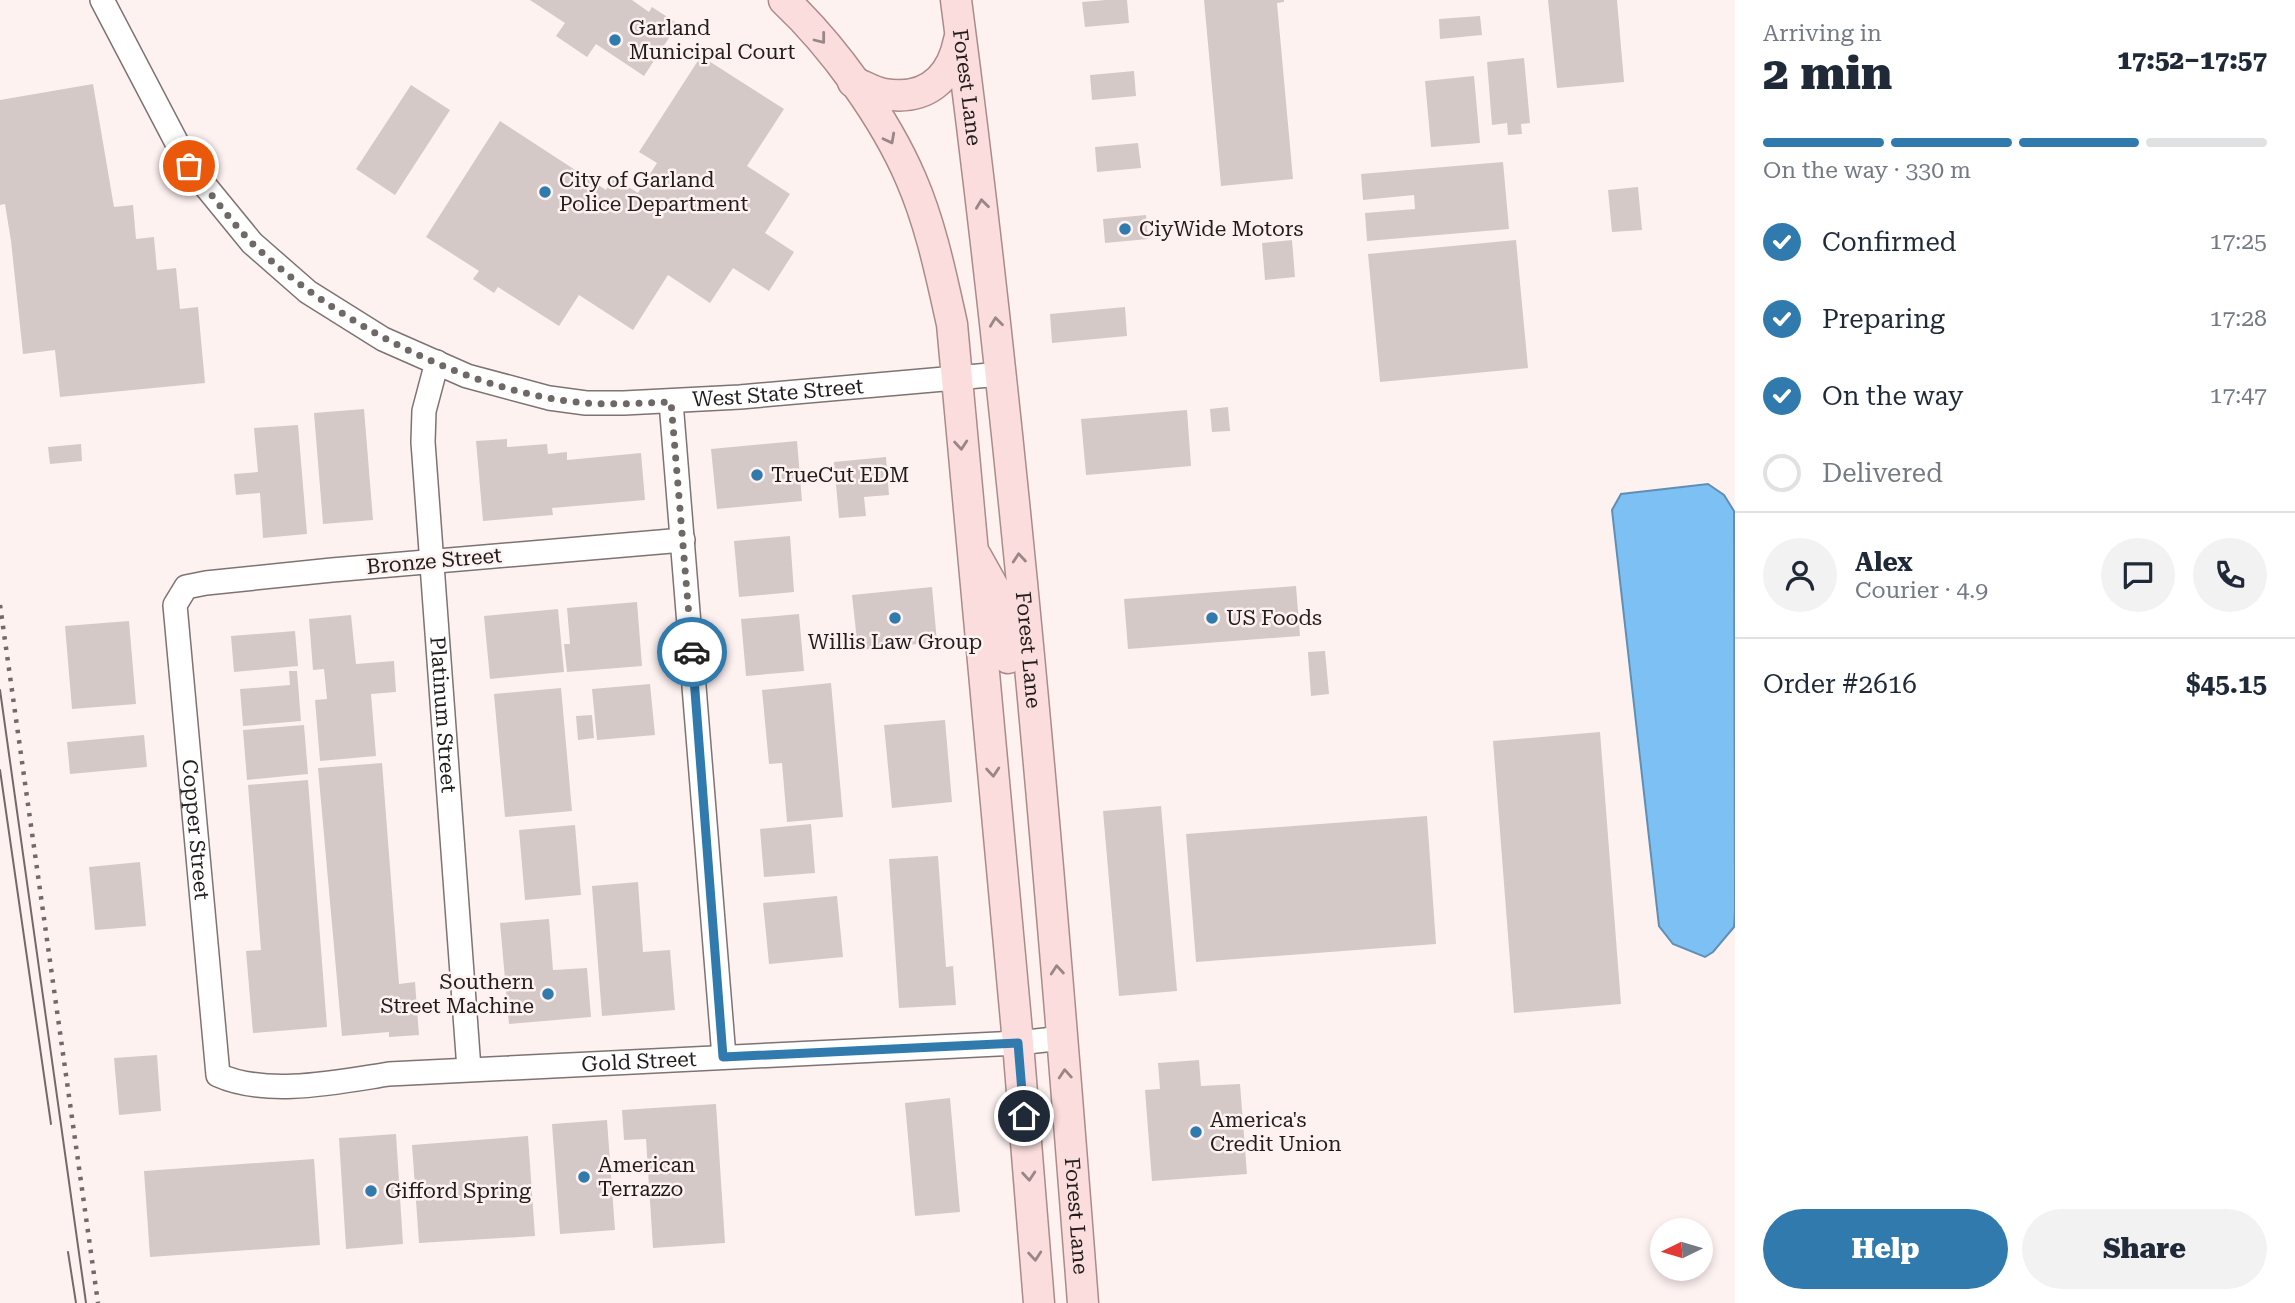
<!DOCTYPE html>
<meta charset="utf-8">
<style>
:root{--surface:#fff;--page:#f2f2f3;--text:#1f2937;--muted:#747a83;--line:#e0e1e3;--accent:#317aae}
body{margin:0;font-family:"Roboto Serif",serif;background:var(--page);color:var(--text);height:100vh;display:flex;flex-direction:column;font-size:26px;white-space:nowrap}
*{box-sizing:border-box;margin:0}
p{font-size:23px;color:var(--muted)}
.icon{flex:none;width:38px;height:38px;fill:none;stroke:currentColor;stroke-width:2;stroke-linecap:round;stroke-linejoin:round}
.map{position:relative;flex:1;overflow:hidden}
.details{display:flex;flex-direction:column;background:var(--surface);width:560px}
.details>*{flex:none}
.needle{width:46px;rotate:265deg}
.fabs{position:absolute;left:1650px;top:1218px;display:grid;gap:14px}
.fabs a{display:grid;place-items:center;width:63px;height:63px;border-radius:50%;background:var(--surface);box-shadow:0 4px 10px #0003;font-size:35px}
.pin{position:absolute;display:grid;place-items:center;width:60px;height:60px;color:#fff;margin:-30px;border:4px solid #fff;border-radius:50%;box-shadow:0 2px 7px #0007}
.courier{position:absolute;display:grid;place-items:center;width:70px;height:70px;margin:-35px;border:5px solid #317aae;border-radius:50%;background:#fff;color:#222;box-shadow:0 2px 9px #0007}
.overview em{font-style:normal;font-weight:800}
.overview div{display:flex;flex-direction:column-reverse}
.overview{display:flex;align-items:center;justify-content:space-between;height:119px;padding:0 28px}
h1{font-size:46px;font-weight:800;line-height:52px}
.bar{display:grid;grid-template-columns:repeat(4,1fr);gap:10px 7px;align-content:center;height:84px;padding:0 28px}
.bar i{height:9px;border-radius:5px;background:var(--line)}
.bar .selected{background:var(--accent)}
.bar p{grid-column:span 4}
.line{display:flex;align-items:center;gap:18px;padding:0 28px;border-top:2px solid var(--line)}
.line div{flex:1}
.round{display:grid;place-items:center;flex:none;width:74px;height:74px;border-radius:37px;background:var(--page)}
ol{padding:0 28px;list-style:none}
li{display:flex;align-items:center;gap:21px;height:77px}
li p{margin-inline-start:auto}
li .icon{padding:7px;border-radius:50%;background:var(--accent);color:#fff;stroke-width:4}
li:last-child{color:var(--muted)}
li i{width:38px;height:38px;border:4px solid var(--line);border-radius:50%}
.action{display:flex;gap:14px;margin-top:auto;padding:14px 28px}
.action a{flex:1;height:80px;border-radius:42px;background:var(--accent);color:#fff;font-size:28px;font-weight:800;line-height:80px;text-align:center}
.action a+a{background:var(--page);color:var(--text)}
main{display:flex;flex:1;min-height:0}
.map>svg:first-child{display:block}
.water{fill:#7dc0f4;stroke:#618fb4;stroke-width:2}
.building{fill:#d5c9c8}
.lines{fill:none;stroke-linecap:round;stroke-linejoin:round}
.minor-casing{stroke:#7d7372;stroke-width:26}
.major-casing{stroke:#ab8b8a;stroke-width:33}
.minor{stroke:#fff;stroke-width:23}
.major{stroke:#fadddc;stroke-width:30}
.tram{stroke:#716a69;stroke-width:2}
.rail{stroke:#716a69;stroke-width:4.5;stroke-dasharray:3.5 7;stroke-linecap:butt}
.oneway{stroke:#988786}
.done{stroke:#6e6867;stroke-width:7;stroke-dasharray:0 12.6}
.route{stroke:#317aae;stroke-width:9}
.poi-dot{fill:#317aae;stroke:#fef2f1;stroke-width:2.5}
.labels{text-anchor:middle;stroke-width:5;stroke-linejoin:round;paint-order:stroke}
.poi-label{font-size:21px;fill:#211d1d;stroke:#fef2f1;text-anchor:start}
.street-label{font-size:21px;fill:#211d1d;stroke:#fef2f1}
</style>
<main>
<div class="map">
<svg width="1735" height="1303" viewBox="0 0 1735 1303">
<rect width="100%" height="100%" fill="#fef2f1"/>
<polygon class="water" points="1708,484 1724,495 1734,511 1735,910 1734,927 1713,952 1705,957 1673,944 1659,926 1612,510 1621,494"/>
<g class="building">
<polygon points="530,0 632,0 649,12 652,7 678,24 644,76 596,44 587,57 556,36 565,23"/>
<polygon points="1106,0 1127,0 1129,23 1085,27 1082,2"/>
<polygon points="1204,0 1284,0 1284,2 1277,3 1293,179 1221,186"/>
<polygon points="1548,0 1617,0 1624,82 1557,88"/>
<polygon points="1480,16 1482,35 1440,39 1439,19"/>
<polygon points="701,56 784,109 747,166 790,194 765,233 794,252 769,291 733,268 710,303 668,275 633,330 579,295 559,326 498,287 494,293 473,279 479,271 426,237 500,121 606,190 613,177 638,193 657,163 639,152"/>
<polygon points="1524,58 1530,123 1521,124 1522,134 1508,135 1507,123 1492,125 1487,62"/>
<polygon points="1134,71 1136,96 1092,100 1090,75"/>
<polygon points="1474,76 1480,143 1431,147 1425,81"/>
<polygon points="93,84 114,207 133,205 136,239 154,237 157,270 176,268 180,309 198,307 205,383 60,397 55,350 23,354 11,241 5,204 0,205 0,100"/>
<polygon points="411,85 450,110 395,195 356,169"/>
<polygon points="1138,143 1141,168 1097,172 1095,147"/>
<polygon points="1503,162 1509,229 1367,241 1365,213 1415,209 1414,195 1363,200 1361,174"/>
<polygon points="1638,187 1642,230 1612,232 1608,190"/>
<polygon points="1146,215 1148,239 1105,243 1103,219"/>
<polygon points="1292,240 1295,277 1265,280 1262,243"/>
<polygon points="1516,240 1528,368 1380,382 1368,254"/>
<polygon points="1125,307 1127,336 1052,343 1050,314"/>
<polygon points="1228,407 1230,431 1212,432 1210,409"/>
<polygon points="364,409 373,520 323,524 314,413"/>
<polygon points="1187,410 1191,466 1086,475 1081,419"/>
<polygon points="298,425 307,534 263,538 260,493 236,495 234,474 258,472 254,428"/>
<polygon points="507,439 507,447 547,444 548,454 567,452 567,460 641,453 645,500 552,508 553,515 483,521 476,441"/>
<polygon points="797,441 802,501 717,509 711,449"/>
<polygon points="81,444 82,461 50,464 48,447"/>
<polygon points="886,457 889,495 864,497 866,516 839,518 834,462"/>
<polygon points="790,536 794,592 739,597 734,541"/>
<polygon points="1296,586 1300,636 1128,649 1124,599"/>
<polygon points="932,587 937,642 858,650 852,595"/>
<polygon points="637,602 642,666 567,672 564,644 570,644 567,608"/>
<polygon points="558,609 564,672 490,679 484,616"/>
<polygon points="799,614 804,671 746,676 741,619"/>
<polygon points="351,615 356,664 394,661 396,692 371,694 376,756 320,761 315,700 327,699 324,669 313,670 309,619"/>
<polygon points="129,621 136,704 72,709 65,626"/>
<polygon points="295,631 298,666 234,672 231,636"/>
<polygon points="1325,651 1329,694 1311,696 1308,652"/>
<polygon points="289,671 297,671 301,721 243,726 240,689 290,685"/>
<polygon points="831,683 843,817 787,822 782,763 769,764 762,690"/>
<polygon points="650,684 655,735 597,740 592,689"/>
<polygon points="561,688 572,811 505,817 494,694"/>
<polygon points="592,715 594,738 578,740 576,716"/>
<polygon points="945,720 952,802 892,808 884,725"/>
<polygon points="304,725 308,774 247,780 243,730"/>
<polygon points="1600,732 1621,1004 1514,1013 1493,741"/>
<polygon points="144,735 147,767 70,774 67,742"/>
<polygon points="382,763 399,984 415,982 419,1035 389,1037 389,1032 342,1036 318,768"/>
<polygon points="308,780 327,1027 253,1033 246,951 261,950 248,785"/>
<polygon points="1161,806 1177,991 1119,996 1103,811"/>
<polygon points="1427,816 1436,944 1196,962 1186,834"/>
<polygon points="811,824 815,873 764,877 760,829"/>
<polygon points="575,825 581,895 525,900 519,830"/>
<polygon points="938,856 946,967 953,966 956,1005 899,1008 889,859"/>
<polygon points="140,862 146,926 95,930 89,867"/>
<polygon points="638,882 643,952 670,950 675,1010 602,1016 592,886"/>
<polygon points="837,896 843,957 769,964 763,903"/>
<polygon points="549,919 553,970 587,968 591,1017 509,1024 500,923"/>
<polygon points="157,1055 161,1111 119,1115 114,1058"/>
<polygon points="1199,1060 1201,1086 1240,1084 1247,1174 1152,1181 1145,1090 1160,1089 1158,1063"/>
<polygon points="950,1098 960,1212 915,1216 905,1103"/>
<polygon points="716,1104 725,1243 653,1248 646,1139 624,1140 622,1110"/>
<polygon points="607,1120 615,1230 560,1234 552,1124"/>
<polygon points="396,1134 403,1244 346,1249 339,1138"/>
<polygon points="528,1136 535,1236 419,1243 412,1145"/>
<polygon points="314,1159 320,1245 150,1257 144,1171"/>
</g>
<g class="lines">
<g class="minor-casing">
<g id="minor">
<path id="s1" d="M102,0l87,166 63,77 56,49 75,47 84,37 82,22 37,5h38l116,-6 261,-23"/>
<path id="s2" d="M437,362l-13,49 -1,31 46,627"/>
<polyline points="671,402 724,1057"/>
<path id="s3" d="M683,540l-351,30 -126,13 -20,4 -11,18 43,470c49,22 119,7 171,-1l629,-31 45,-5"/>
</g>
</g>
<g class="major-casing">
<g id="major">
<path d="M784,0c49,46 101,118 127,179 20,46 30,96 41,145l66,719 21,260"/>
<path id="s4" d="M956,0c57,433 94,868 127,1303"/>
<path d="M853,82c10,3 19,10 31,12 41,7 67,-14 75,-54"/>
<polyline points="976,556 1000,599 1008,658"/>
</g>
</g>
<use href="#minor" class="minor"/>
<use href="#major" class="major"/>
<g class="tram">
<polyline points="0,690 86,1303"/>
<polyline points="0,770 51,1124"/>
<polyline points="68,1252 76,1303"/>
</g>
<polyline class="rail" points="0,605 98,1303"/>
</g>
<defs><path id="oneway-chevron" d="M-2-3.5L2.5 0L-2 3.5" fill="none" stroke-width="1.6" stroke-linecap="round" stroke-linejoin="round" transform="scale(1.75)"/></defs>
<g class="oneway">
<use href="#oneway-chevron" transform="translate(821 39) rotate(52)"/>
<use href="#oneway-chevron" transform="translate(890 139) rotate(62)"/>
<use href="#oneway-chevron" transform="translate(982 204) rotate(-97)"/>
<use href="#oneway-chevron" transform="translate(996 322) rotate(-97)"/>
<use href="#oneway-chevron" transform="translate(961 445) rotate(85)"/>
<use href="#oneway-chevron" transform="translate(1019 558) rotate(-95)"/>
<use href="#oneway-chevron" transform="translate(993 772) rotate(85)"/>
<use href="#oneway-chevron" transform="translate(1057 970) rotate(-95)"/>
<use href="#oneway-chevron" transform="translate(1065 1074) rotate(-94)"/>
<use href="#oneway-chevron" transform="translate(1029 1176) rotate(85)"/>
<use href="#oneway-chevron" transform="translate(1035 1256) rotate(85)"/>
</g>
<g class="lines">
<path class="done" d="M189,166c21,26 41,55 65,79 81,78 218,149 332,158 28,2 57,0 85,-1l21,250"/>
<polyline class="route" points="692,652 723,1057 1018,1043 1024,1116"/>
</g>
<g class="poi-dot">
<circle cx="615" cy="40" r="7"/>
<circle cx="545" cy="192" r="7"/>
<circle cx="1125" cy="229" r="7"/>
<circle cx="757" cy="475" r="7"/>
<circle cx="895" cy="618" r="7"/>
<circle cx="1212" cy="618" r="7"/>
<circle cx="548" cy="994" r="7"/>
<circle cx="1196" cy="1132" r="7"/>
<circle cx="584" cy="1177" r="7"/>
<circle cx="371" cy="1191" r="7"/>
</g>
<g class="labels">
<g class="poi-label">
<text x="629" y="35">Garland<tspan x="629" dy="24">Municipal Court</tspan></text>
<text x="559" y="187">City of Garland<tspan x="559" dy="24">Police Department</tspan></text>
<text x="1139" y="236">CiyWide Motors</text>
<text x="771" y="482">TrueCut EDM</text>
<text x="1226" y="625">US Foods</text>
<text x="895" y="649" text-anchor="middle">Willis Law Group</text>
<text x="534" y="989" text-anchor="end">Southern<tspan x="534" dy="24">Street Machine</tspan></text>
<text x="1210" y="1127">America's<tspan x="1210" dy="24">Credit Union</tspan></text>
<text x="598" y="1172">American<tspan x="598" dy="24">Terrazzo</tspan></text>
<text x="385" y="1198">Gifford Spring</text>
</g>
<g class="street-label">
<text dy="7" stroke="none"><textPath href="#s4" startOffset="88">Forest Lane</textPath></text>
<text dy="7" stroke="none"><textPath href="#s1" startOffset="856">West State Street</textPath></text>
<text transform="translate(434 561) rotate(-5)" y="7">Bronze Street</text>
<text dy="7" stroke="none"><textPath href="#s4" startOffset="654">Forest Lane</textPath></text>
<text dy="7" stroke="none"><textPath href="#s2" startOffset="355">Platinum Street</textPath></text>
<text dy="7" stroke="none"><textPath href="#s3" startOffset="746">Copper Street</textPath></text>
<text dy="7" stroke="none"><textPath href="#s3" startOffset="1416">Gold Street</textPath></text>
<text dy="7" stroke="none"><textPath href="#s4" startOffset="1222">Forest Lane</textPath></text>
</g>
</g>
</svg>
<div class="fabs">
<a><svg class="needle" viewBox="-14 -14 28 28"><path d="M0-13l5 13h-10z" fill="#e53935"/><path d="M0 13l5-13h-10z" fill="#747a83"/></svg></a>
</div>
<div class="pin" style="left:189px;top:166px;background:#ea580c"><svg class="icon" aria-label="bag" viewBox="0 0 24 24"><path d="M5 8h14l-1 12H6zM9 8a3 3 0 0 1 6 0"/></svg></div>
<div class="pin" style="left:1024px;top:1116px;background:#1f2937"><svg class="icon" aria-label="home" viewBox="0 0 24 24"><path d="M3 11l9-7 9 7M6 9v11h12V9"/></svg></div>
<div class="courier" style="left:692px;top:652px"><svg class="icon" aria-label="car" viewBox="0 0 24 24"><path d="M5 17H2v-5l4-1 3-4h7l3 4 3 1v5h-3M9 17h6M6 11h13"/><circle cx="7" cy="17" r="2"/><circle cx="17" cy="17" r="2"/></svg></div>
</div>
<section class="details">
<div class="overview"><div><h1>2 min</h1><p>Arriving in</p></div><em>17:52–17:57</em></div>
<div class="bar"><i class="selected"></i><i class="selected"></i><i class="selected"></i><i></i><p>On the way · 330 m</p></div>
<ol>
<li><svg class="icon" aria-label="check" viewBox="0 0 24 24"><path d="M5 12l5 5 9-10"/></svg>Confirmed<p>17:25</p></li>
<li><svg class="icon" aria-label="check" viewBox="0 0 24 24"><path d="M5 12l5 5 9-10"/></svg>Preparing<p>17:28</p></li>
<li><svg class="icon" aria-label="check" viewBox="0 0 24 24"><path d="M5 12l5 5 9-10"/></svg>On the way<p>17:47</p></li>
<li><i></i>Delivered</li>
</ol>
<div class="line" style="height:126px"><a class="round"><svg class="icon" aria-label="person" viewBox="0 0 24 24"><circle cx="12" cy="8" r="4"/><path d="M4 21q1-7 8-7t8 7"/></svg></a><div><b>Alex</b><p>Courier · 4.9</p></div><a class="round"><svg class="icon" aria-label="chat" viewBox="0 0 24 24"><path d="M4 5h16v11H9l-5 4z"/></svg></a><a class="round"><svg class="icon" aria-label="phone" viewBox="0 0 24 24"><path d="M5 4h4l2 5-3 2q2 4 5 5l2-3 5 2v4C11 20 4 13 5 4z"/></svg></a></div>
<div class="line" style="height:91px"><div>Order #2616</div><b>$45.15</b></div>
<div class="action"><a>Help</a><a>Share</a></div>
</section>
</main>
